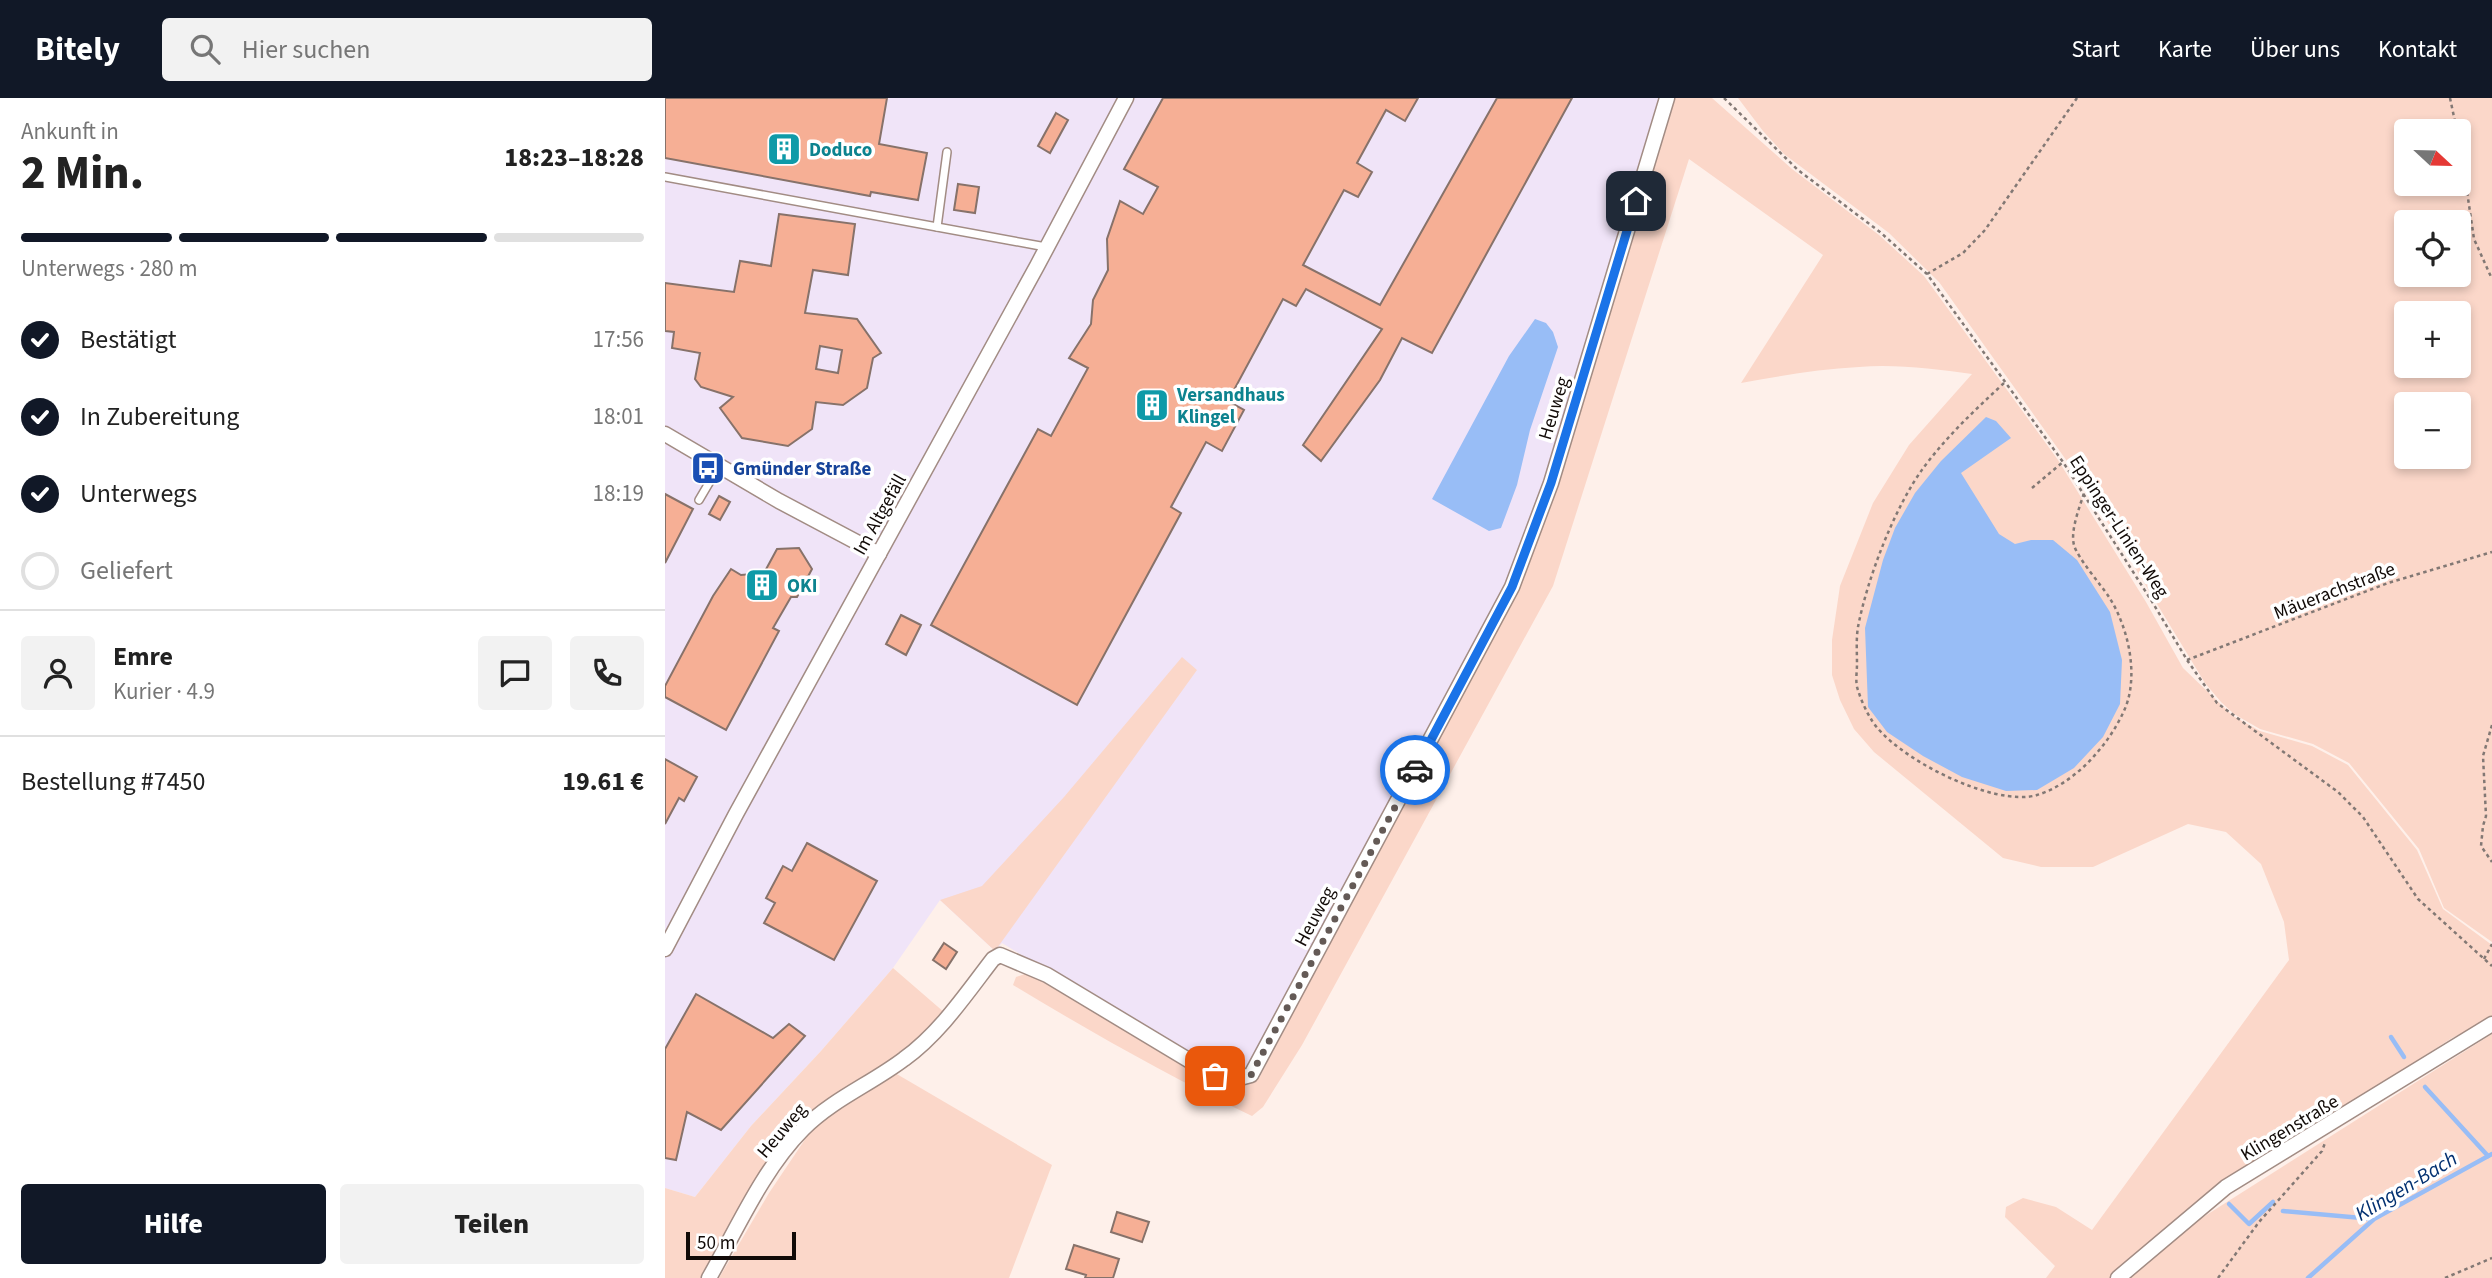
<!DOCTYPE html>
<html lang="de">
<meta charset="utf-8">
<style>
:root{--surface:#fff;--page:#f2f2f2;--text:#222;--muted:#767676;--line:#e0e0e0;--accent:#111827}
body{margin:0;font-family:"Source Sans 3",sans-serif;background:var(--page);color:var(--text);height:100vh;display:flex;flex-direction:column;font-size:26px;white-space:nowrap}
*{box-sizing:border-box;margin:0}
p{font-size:23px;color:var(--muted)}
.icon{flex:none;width:38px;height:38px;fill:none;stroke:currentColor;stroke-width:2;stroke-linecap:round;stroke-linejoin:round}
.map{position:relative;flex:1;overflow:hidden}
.drawer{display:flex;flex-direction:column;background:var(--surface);width:665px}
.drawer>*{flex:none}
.needle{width:46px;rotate:112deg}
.tools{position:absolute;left:1729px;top:21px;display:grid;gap:14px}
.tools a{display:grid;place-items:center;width:77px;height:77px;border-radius:7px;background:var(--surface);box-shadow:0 4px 10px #0003;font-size:35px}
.scale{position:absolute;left:21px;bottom:18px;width:110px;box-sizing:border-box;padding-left:7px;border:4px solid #110a07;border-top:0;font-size:19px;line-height:24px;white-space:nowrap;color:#110a07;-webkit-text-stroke:5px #fff;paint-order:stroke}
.pin{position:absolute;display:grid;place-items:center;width:60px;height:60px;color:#fff;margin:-30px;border-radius:14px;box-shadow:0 4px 10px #0006}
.courier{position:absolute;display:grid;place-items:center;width:70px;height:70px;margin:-35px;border:5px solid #1a73e8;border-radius:50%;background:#fff;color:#222;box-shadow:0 2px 9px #0007}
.summary em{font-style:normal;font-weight:800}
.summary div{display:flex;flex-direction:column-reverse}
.summary{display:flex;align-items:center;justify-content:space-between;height:119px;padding:0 21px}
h1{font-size:46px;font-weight:800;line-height:52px}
.bar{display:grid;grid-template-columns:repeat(4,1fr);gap:10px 7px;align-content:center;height:84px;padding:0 21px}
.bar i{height:9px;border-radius:5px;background:var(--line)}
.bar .on{background:var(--accent)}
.bar p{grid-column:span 4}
.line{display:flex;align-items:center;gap:18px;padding:0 21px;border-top:2px solid var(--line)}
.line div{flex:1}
.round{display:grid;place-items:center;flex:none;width:74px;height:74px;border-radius:7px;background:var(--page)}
ol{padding:0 21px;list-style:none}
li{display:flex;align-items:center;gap:21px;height:77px}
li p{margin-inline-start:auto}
li .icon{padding:7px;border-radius:50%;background:var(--accent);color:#fff;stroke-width:4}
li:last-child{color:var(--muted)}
li i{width:38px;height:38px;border:4px solid var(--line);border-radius:50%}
.cta{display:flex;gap:14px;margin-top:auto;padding:14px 21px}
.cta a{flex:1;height:80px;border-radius:7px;background:var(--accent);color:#fff;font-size:28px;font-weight:800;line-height:80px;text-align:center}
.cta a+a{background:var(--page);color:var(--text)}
header{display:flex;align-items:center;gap:42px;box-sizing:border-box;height:98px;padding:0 35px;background:var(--accent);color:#fff}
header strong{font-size:33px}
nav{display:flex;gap:38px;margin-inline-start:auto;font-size:24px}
.search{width:490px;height:63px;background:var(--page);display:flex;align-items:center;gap:18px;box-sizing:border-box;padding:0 24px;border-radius:7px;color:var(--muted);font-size:26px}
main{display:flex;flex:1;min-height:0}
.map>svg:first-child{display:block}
.commercial{fill:#f0e4f8}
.green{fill:#fbd7c9;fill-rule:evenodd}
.water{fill:#98bdf6}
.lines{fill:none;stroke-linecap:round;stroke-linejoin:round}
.stream{stroke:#98bdf6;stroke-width:4.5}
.building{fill:#f6af95;stroke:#87726a;stroke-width:2;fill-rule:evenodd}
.service-casing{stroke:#a28c84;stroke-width:10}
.minor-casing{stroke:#a28c84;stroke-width:17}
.path{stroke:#827874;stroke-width:2.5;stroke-dasharray:3.5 3.5;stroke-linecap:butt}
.service{stroke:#fff;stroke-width:7}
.minor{stroke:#fff;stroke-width:14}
.done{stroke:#645a56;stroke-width:7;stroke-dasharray:0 12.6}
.route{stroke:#1a73e8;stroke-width:9}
.labels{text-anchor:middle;stroke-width:7;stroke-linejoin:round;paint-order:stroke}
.culture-label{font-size:19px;font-weight:bold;fill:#0d838f;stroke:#fff;text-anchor:start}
.street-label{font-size:19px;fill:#110a07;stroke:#fff}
.transit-label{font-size:19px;font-weight:bold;fill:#164399;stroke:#fff;text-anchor:start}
.water-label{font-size:21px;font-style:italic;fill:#023070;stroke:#fff}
</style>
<header>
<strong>Bitely</strong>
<div class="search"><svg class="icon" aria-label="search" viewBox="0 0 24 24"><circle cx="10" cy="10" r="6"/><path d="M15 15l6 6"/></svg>Hier suchen</div>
<nav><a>Start</a><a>Karte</a><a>Über uns</a><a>Kontakt</a></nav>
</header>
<main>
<section class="drawer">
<div class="summary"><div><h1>2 Min.</h1><p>Ankunft in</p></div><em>18:23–18:28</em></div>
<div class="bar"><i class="on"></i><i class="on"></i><i class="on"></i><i></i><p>Unterwegs · 280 m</p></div>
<ol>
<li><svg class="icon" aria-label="check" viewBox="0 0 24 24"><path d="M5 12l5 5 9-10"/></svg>Bestätigt<p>17:56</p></li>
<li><svg class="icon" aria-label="check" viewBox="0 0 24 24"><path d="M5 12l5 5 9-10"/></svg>In Zubereitung<p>18:01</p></li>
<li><svg class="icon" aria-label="check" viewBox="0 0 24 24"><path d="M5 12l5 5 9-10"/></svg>Unterwegs<p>18:19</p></li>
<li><i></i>Geliefert</li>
</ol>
<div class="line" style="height:126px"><a class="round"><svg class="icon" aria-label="person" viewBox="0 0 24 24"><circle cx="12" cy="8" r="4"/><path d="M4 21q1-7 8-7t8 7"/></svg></a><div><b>Emre</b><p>Kurier · 4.9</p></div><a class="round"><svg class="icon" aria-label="chat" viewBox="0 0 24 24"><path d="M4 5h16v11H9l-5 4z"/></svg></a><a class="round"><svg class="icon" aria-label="phone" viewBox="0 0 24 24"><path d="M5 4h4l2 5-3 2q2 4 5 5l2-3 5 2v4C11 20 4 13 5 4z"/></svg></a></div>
<div class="line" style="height:91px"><div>Bestellung #7450</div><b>19.61 €</b></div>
<div class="cta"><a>Hilfe</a><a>Teilen</a></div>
</section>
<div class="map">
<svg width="1827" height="1180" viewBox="0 0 1827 1180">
<rect width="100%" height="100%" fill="#fef0ea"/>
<polygon class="commercial" points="0,0 998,0 882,383 844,487 584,973 567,978 551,974 337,845 330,853 275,802 228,870 156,953 86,1028 30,1099 0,1090"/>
<g class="green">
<path d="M1008,0h39l80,71 87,66 45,41 134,184 88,142 37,66 50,48 27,15 52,15 36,19 69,85 26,59 49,36v74l-40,19 -227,146 -112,94h-67l9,-12 -50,-49 1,-10 17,-9 33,9 36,23 197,-270 -5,-38 -23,-58 -35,-32 -38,-8 -95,43h-52l-38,-9 -129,-106 -20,-23 -14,-29 -8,-25v-35l8,-54 33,-83 36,-58 63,-71c-37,-5 -76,-10 -113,-7 -40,2 -79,9 -118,16l82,-128 -134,-96 -136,427 -251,459 -39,62 -11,9c-82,-39 -161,-84 -239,-131l3,-8 12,-4 37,19 150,90 19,5 25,-9 257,-488 43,-106z"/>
<path d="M1073,0h754v844l-48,-34 -25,-59 -70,-86 -36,-19 -53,-15 -26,-15 -13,-12 -16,-19 -116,-191 -150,-210 -50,-49 -105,-79 -21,-23zM1741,33h53v53h-53zM1741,124h53v53h-53zM1741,215h53v53h-53zM1741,306h53v53h-53z"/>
<polygon points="517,559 532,572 330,853 275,802 317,788 399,699"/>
<polygon points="228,870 280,915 237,954 163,1004 136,1027 43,1180 0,1180 0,1090 30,1099 86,1028 156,953"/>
<polygon points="1827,936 1827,1180 1464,1180 1532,1123"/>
<polygon points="230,975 387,1067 344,1180 54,1180 104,1095 147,1031 178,1007"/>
</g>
<g class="water">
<polygon points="870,221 881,225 888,234 893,249 865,332 852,387 836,430 824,433 767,401 844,258"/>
<polygon points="1321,319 1331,323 1346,340 1296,375 1334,436 1350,446 1366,442 1388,442 1412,462 1445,514 1457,562 1455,606 1438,639 1409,670 1372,692 1341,693 1297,679 1258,658 1222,634 1203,609 1200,530 1218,462 1230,430 1250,395 1276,363"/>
</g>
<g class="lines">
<g class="stream">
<polyline points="1726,939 1739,959"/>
<polyline points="1760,989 1823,1058"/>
<polyline points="1564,1106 1584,1126 1608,1104"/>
<polyline points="1618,1113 1708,1121"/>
<polyline points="1643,1180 1709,1121 1827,1056"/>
</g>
</g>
<g class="building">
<polygon points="0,0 222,0 214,46 262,55 253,102 206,94 205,98 0,60"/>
<polygon points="498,0 753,0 740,23 721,12 692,65 707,74 693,99 679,92 638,167 715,207 832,0 907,0 767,255 737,240 715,282 656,363 638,347 717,231 641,191 631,208 618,201 563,303 579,312 557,353 541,344 506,409 516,415 412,607 266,527 373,331 386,338 423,270 404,260 426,226 428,202 443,172 442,141 455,103 478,116 493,89 459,71"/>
<polygon points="391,15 403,22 385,55 373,48"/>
<polygon points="293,86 314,89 310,115 289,112"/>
<path d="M114,116l76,10 -7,51 -35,-5 -8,43 52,6 24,34 -8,5 -6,30 -24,17 -27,-3 -4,27 -24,17 -46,-8 -22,-30 13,-11 -32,-10 -6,-8 5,-26 -28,-5 2,-16 -9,-1v-48l69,9 6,-31 31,5zM155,248l22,4 -4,23 -22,-4z"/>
<polygon points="0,396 28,411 0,465"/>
<polygon points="54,398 65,404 55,422 44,416"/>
<polygon points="134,450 147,471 132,499 126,499 108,530 114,533 61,632 0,599 0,588 48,498 66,471 76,477 99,475 112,451"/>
<polygon points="236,517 256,527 241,557 221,546"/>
<polygon points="0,661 32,679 19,703 14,700 0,726"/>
<polygon points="142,745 212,783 169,862 99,825 110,805 101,800 118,768 127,773"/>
<polygon points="279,845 292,854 281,871 268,862"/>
<polygon points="31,896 108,940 124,926 140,938 56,1032 22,1014 11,1062 0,1060 0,951"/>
<polygon points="452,1114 484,1124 477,1144 446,1134"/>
<polygon points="409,1147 454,1161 448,1180 420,1180 421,1177 401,1171"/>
</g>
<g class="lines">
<g class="service-casing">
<g id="service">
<polyline points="0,79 381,149"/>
<polyline points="272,129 282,54"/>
<polyline points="34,402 54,368"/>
</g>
</g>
<g class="minor-casing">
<g id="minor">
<polyline points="0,336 114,403 214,456"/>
<polyline points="0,851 71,716 372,168 461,0"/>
<path d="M44,1180c28,-49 54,-109 94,-149 30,-30 68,-45 101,-70 36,-26 62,-65 89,-100l7,-4 47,20 168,101 17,4 19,-5 261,-488 39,-104 116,-385"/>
<polyline points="1453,1180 1561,1089 1827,926"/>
</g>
</g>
<g class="path">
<polyline points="1059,0 1133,72 1215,134 1262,176 1398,364 1486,502 1522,562 1552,605 1673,694 1698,719 1753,801 1827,868"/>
<polyline points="1785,0 1792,33"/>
<polyline points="1794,39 1809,141 1827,181"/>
<polyline points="1262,176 1298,155 1320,132 1412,0"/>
<path d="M1339,285c-29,27 -56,52 -80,84 -29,39 -57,112 -66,160 -2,12 -1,25 -1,37 0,8 -2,19 1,26 3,10 8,21 13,29 22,38 123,89 166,76 37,-11 70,-48 86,-82 17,-34 6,-85 -14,-116 -8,-12 -32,-40 -35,-52 -4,-14 6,-39 10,-52"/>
<polyline points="1367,390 1398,364"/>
<polyline points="1522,562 1723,485 1827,454"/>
<polyline points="1827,627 1818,658 1821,718 1818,728 1816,748 1827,764"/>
<polyline points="1819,861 1827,846"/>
<polyline points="1553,1180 1594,1124 1657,1053 1660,1045"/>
<polyline points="1780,1180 1827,1160"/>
</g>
<use href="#service" class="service"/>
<use href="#minor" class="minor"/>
</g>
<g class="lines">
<polyline class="done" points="550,978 567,982 586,977 750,672"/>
<polyline class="route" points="750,672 847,489 886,385 971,103"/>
</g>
<defs>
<g id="building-square" transform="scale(1.75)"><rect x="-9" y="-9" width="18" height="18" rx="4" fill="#0f9aa8" stroke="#fff"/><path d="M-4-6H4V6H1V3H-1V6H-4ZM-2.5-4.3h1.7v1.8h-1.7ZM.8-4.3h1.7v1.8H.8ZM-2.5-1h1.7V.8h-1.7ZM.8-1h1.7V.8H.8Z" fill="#fff"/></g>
<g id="bus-square" transform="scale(1.75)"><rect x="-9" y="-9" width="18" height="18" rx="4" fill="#1a4fb4" stroke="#fff"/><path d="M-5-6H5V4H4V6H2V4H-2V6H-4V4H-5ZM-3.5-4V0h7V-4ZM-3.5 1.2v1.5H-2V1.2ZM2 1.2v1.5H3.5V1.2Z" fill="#fff"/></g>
</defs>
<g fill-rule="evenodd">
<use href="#building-square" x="119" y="51"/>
<use href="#building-square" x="487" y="307"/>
<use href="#bus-square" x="43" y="370"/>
<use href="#building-square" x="97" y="487"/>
</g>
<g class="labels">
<g class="culture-label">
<text x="144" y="58">Doduco</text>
<text x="512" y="303">Versandhaus<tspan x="512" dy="22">Klingel</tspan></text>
<text x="122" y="494">OKI</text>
</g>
<g class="street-label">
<text transform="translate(888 310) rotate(-73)" y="7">Heuweg</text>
<text transform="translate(214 416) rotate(-61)" y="7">Im Altgefäll</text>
<text transform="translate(1455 428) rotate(57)" y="7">Eppinger-Linien-Weg</text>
<text transform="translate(1669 492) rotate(-21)" y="7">Mäuerachstraße</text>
<text transform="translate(649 818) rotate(-62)" y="7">Heuweg</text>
<text transform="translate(1624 1029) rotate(-31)" y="7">Klingenstraße</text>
<text transform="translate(116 1032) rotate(-50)" y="7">Heuweg</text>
</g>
<g class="transit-label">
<text x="68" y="377">Gmünder Straße</text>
</g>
<g class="water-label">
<text transform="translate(1741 1088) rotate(-31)" y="7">Klingen-Bach</text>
</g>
</g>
</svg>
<div class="tools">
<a><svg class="needle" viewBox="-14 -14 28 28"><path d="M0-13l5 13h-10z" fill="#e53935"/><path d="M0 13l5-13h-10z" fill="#767676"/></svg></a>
<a><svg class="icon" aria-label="locate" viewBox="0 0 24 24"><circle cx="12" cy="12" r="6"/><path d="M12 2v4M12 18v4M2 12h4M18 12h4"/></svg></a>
<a>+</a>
<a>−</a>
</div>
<div class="scale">50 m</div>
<div class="pin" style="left:550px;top:978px;background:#ea580c"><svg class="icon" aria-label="bag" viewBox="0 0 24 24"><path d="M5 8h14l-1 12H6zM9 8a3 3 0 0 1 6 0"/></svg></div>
<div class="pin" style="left:971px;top:103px;background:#1f2937"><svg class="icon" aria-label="home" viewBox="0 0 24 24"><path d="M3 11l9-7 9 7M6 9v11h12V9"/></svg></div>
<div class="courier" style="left:750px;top:672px"><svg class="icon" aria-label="car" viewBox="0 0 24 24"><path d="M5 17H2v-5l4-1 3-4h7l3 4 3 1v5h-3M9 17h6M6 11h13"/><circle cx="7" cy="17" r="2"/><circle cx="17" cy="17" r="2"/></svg></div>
</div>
</main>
